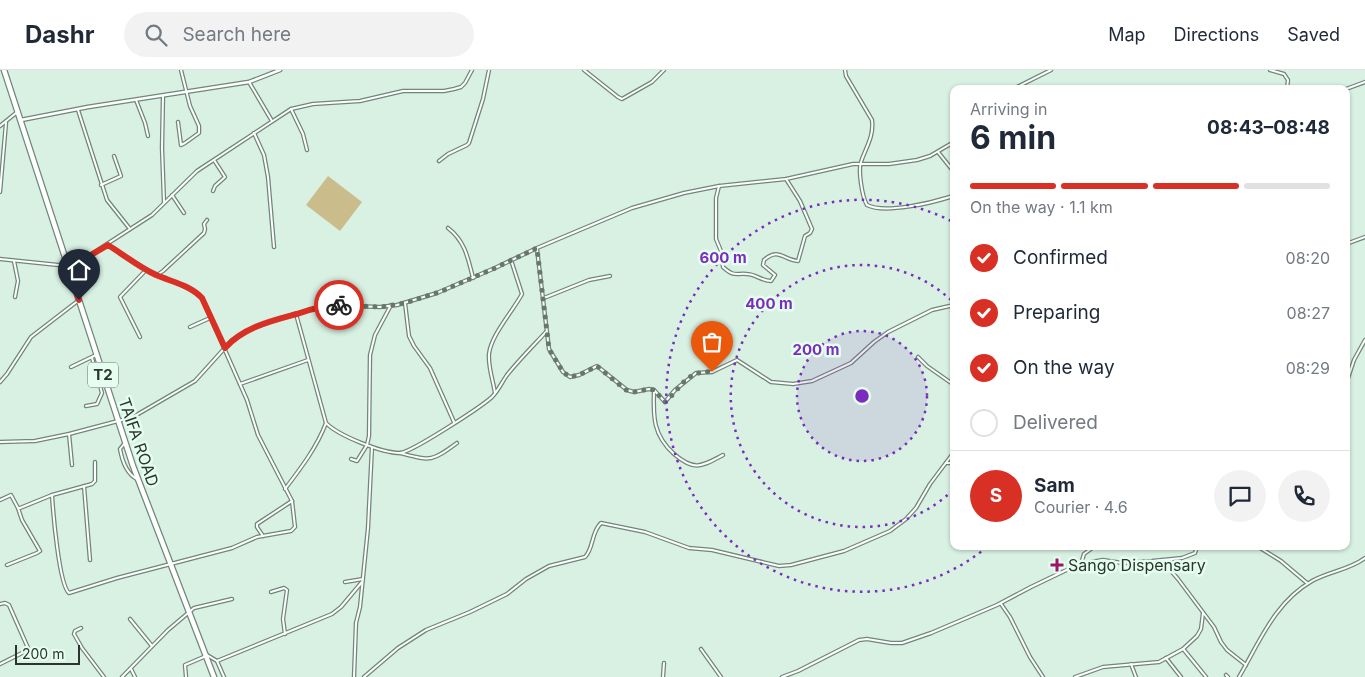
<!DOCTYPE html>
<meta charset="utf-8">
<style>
:root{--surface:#fff;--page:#f2f2f3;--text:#1f2937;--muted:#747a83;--line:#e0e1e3;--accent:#d93025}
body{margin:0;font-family:Inter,sans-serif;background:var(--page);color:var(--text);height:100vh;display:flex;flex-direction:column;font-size:19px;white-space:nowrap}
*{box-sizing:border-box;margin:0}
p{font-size:16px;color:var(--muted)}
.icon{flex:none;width:28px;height:28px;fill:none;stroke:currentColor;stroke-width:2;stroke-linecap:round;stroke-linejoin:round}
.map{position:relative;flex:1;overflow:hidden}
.details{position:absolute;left:950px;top:15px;width:400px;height:465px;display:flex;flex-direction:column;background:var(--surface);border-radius:10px;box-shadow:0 1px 4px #0004}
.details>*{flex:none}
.scale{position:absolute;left:15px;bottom:12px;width:65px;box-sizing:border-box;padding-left:5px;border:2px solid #2b352f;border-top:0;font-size:14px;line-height:18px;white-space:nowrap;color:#2b352f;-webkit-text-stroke:4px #e5feef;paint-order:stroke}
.pin{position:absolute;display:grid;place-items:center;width:42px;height:42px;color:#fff;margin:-51px -21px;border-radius:50% 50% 50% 0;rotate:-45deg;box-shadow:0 0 5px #0007}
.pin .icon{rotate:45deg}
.courier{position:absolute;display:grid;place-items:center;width:50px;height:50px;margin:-25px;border:4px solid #d93025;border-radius:50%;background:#fff;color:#222;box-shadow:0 1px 6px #0007}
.headline em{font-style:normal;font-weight:700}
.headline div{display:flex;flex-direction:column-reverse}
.headline{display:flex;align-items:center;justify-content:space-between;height:85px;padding:0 20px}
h1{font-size:32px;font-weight:700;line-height:38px}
.bar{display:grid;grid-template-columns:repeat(4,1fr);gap:8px 5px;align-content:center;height:60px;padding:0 20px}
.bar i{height:6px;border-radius:4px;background:var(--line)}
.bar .selected{background:var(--accent)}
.bar p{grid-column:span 4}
.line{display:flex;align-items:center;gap:12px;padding:0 20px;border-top:1px solid var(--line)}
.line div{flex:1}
.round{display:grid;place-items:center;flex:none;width:52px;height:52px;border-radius:26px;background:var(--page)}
ol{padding:0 20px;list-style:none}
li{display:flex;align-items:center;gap:15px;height:55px}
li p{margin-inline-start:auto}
li .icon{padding:5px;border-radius:50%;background:var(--accent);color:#fff;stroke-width:4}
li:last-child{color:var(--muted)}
li i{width:28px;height:28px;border:2px solid var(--line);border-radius:50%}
header{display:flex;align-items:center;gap:30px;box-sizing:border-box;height:70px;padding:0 25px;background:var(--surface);border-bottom:1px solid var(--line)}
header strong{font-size:24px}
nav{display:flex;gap:28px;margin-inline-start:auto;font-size:18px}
.search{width:350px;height:45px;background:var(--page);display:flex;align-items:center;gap:12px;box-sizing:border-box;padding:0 18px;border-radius:28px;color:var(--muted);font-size:19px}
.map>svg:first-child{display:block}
.green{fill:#cbbc8c}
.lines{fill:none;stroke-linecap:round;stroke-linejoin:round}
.minor-casing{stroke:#708679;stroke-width:4.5}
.tertiary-casing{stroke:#708679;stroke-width:5}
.trunk-casing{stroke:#708679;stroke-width:7}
.minor{stroke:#fff;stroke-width:2}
.tertiary{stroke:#fff;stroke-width:2.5}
.trunk{stroke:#fff;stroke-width:4.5}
.done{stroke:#68776e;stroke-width:5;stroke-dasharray:0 9}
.route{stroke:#d93025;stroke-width:6}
.ring{fill:none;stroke:#7b2cbf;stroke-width:2.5;stroke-dasharray:2.5 5}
.poi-dot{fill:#9c1768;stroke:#e5feef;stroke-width:2}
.labels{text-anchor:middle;stroke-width:5;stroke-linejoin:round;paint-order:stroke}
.shield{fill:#e5feef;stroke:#637169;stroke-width:1}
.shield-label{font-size:15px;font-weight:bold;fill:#2b352f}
.street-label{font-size:16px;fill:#2b352f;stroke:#e5feef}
.poi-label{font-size:16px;fill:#2b352f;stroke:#e5feef;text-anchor:start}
.centre{fill:#7b2cbf;stroke:#e5feef;stroke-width:2.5}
.ring-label{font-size:15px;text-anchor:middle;font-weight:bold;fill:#7b2cbf;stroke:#e5feef;stroke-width:5;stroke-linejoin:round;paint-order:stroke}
</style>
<header>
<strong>Dashr</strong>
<div class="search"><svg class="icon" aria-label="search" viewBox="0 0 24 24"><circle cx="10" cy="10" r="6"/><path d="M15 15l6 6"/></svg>Search here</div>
<nav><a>Map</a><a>Directions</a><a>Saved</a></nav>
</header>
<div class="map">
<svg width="1365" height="607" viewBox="0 0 1365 607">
<rect width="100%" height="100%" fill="#d8f1e2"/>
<polygon class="green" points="328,106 362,132 340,161 306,135"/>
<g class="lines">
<g class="minor-casing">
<g id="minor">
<polyline points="584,0 618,27 622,29 652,12 664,0"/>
<path d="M845,0l1,6 26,44c2,17 -6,27 -11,42 -3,8 1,35 6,43 18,9 64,-2 83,-8l4,-3"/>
<polyline points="1270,0 1284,4 1288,10 1287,19"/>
<polyline points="249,12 272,51"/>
<polyline points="1013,19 1051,0"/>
<polyline points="1346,19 1365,12"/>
<polyline points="163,26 162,78 164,132"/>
<polyline points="136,30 145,53 148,66"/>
<polyline points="291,39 303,64 307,80"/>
<polyline points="78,40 107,130 130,159"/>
<polyline points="178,52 181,75 185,73 199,63 199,56 190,36 181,0"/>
<polyline points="0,56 16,43"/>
<polyline points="254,63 264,85 268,107 274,177"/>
<polyline points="938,82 954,102"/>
<polyline points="439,91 448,84 467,75 469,73 483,29 489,0"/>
<polyline points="101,115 121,106 114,86"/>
<path d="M719,116l-3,12v41l5,12 2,16c11,10 12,6 24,7 8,0 15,7 24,7l4,-6 -12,-10 1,-5c15,-13 19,0 34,1l7,-25 5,-3 2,-4 -12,-28 -14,-22"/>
<polyline points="213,121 215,116 225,107 214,90"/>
<polyline points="0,122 6,53"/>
<polyline points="172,125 184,143"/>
<path d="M448,158c17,13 20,30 25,50"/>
<polyline points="1346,174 1365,167"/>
<polyline points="537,179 549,279 563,302 570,307 579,305 597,296 627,320 634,322 649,319 654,320 665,332 675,320 696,303 712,302 737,290 771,312 793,314 812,311 851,293 874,272 888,262 932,240 954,235"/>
<polyline points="0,189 68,196 79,192 152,145 197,101 291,39 313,34 360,31 403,21 444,21 454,19 461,17 465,13 472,0"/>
<polyline points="14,191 18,211 15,227"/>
<polyline points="157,205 163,201 204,163 205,159 204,154 207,150"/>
<polyline points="544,228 589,210 610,206"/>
<polyline points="405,233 409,266 414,276 430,298 454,352"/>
<path d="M296,244l30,109c13,13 56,30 74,30 12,-1 81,-46 92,-56 6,-6 10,-15 15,-22 12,-15 26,-29 39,-43"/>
<polyline points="190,257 210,248"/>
<polyline points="140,267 120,227 146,200"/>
<polyline points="918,287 927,296 954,315"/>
<polyline points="71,297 96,285"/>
<polyline points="0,312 7,304 31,267 79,230"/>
<polyline points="240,314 308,290"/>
<polyline points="1346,314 1354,290 1365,270"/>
<path d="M654,320c-1,27 -1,45 20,64 21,18 28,12 49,1"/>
<path d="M495,323c-2,-13 -7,-26 -6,-39 2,-19 24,-43 33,-60l-11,-34"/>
<polyline points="86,336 97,334 102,323 92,288"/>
<polyline points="69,364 72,395"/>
<polyline points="0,372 35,371 69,364 133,347 195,311 232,270 249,260 281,248 327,235 380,237 397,235 437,223 495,198 537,178 632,138 684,123 719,116 786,109 853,94 889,94 917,90 930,86 954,72"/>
<path d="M124,374l-4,5c2,11 7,25 17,30"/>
<path d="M400,383c31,8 31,9 57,-10"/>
<polyline points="351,389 357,391 367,375 369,366 370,285 375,265 391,235"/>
<polyline points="946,393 954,393"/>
<polyline points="84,416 90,490"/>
<path d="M285,419c16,-21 32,-42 41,-66"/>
<path d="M52,425c1,16 7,90 17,98l48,-15 115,-30 25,-11 34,-6 4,-4 -3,-26 -34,-66 -11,-35 -45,-102 -12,-9 -45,-20 -37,-24"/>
<polyline points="0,430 11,425 18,438 20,438 52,425 92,414 95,411 95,392"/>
<polyline points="263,466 257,457 257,454 292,431"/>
<polyline points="1257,476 1281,491 1307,513"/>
<polyline points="1159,491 1165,494 1178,509 1214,557 1221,572 1227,580 1246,595"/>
<polyline points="1081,494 1084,484 1095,476"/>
<polyline points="7,495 37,483 40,481 22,450 18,438"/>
<polyline points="345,512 363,509"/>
<polyline points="271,522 284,518 287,520 283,549 285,564"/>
<polyline points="0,534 5,533 9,535 28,578 26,581 0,594"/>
<polyline points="1001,534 1010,547 1030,587 1043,607"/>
<polyline points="130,549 152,576"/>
<polyline points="81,558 75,561 74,564 82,578 104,607"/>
<polyline points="701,579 721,607"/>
<polyline points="1184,580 1206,607"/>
<polyline points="207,585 217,591 224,607"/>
<polyline points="1166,588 1181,607"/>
<polyline points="217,591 332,544 341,537 362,512"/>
<polyline points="1131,594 1136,607"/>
<polyline points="131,599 135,607"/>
<polyline points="1226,605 1228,607"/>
<polyline points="122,607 168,560 194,538 232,529"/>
<polyline points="186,607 185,595 206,586"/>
<polyline points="354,607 356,553 360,537 368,458 372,377"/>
<path d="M364,607l34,-29 28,-18 44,-18 37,-18 19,-15 23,-13 36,-9c9,-9 6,-25 16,-34l44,9 44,16 23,2 67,16 12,-1 53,-14 46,-20 16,-12 10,-11 14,-24 24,-32"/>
<polyline points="663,607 664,593"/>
<polyline points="782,607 798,601 859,570 867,569 891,573 902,573 931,563 997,535 1031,517 1079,494 1103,490 1122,493 1152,491 1182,488 1195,483 1196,480 1192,476"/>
<polyline points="1075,607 1103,597 1159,592 1183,579 1197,566 1201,559 1203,543"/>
<path d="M1239,607c21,-36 36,-75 73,-96 18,-10 37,-11 53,-23"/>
</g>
</g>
<g class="tertiary-casing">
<polyline id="tertiary" points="21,50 88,37 249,12 280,0"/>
</g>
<g class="trunk-casing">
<polyline id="trunk" points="4,0 133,396 214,607"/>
</g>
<use href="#minor" class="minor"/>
<use href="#tertiary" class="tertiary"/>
<use href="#trunk" class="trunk"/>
</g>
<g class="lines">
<path class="done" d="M339,235l41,2 25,-4 37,-12 53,-23 42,-20 12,101 14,23 7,5 9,-2 18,-9 29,24 8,2 15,-3 5,1 11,12c17,-14 20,-32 47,-30"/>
<path class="route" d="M79,230l-11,-34 11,-4 29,-17c16,10 31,22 48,30 16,7 34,10 46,23l23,50c19,-21 46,-27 72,-34 14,-5 27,-9 42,-9"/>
</g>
<circle cx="862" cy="326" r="65" fill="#7b2cbf" fill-opacity=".12"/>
<g class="ring">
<circle cx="862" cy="326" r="65"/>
<path d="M953 420A131 131 0 1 1 953 232"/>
<path d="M987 477A196 196 0 1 1 953 152"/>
</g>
<path class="poi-dot" d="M1054.5 487.5h5v5h5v5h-5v5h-5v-5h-5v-5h5z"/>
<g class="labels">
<rect class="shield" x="88" y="292.5" width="30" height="25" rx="4"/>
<g class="shield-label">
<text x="103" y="310">T2</text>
</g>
<g class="street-label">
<text transform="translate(139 372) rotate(71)" y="6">TAIFA ROAD</text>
</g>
<g class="poi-label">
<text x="1068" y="501">Sango Dispensary</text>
</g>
</g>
<circle cx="862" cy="326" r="8" class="centre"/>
<g class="ring-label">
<text x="723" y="193">600 m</text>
<text x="769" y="239">400 m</text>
<text x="816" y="285">200 m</text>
</g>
</svg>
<div class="scale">200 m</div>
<div class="pin" style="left:712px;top:302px;background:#ea580c"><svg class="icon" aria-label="bag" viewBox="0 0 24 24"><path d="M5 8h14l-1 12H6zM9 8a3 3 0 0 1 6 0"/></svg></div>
<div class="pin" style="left:79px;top:230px;background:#1f2937"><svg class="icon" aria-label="home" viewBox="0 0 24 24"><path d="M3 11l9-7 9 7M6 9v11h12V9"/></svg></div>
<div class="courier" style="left:339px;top:235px"><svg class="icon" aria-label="bike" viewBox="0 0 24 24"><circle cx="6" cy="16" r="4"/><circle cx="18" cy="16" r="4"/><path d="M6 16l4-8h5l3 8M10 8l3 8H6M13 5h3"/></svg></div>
<section class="details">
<div class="headline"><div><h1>6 min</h1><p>Arriving in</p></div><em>08:43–08:48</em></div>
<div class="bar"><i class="selected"></i><i class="selected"></i><i class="selected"></i><i></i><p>On the way · 1.1 km</p></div>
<ol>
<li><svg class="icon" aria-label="check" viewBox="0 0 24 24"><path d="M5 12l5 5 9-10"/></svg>Confirmed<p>08:20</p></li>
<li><svg class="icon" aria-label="check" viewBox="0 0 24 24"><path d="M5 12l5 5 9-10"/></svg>Preparing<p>08:27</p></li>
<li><svg class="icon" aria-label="check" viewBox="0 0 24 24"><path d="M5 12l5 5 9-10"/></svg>On the way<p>08:29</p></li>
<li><i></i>Delivered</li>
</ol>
<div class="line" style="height:90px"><b class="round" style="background:var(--accent);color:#fff">S</b><div><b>Sam</b><p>Courier · 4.6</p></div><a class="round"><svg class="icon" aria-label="chat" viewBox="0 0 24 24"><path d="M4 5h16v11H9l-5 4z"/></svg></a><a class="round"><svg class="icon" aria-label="phone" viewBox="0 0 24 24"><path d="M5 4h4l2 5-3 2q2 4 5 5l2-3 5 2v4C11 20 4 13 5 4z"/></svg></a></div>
</section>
</div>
